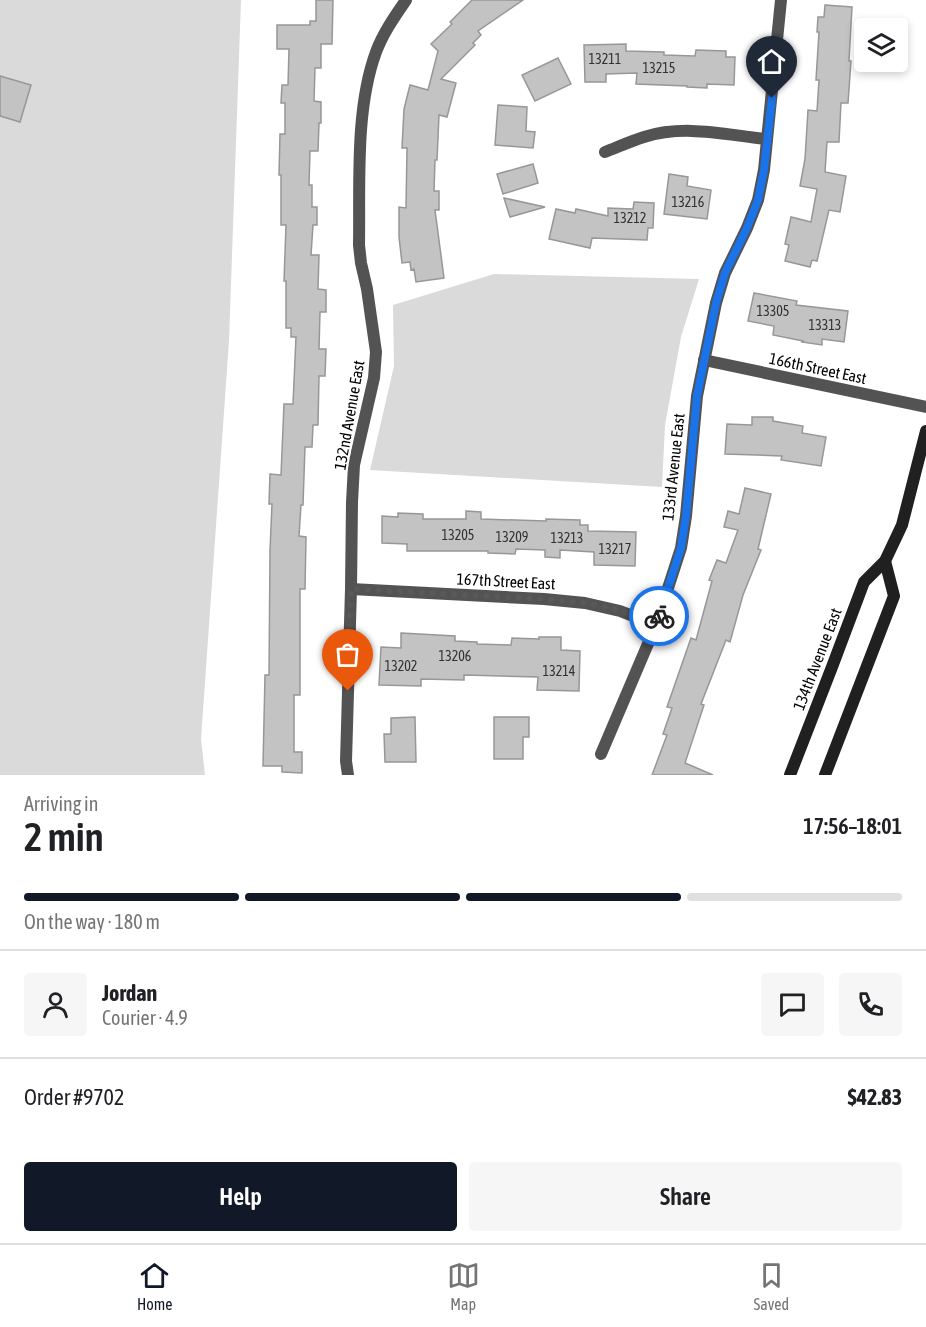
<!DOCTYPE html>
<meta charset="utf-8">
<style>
:root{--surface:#fff;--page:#f6f6f6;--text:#202124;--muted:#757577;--line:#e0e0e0;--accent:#111827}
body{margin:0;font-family:"Asap Condensed",sans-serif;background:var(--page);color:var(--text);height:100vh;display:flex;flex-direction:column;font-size:22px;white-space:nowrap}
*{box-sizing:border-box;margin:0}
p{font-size:20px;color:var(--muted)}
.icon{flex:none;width:33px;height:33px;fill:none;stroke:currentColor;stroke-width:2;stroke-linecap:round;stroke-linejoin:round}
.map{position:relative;height:775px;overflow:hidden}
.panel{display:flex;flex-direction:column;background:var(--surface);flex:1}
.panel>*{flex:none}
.fabs{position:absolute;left:854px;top:18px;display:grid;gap:12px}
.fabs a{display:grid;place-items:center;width:54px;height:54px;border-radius:6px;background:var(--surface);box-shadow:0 3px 9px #0003;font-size:30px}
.pin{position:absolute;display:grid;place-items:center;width:51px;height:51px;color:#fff;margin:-62px -26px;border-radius:50% 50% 50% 0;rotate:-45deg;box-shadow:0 0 6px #0007}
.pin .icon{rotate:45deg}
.courier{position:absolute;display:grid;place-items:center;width:60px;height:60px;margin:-30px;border:4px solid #1a73e8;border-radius:50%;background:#fff;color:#222;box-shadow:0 2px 8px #0007}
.summary em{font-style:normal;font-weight:600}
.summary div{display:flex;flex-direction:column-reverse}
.summary{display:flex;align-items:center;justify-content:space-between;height:102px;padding:0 24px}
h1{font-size:39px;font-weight:600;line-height:45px}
.bar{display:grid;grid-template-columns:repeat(4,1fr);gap:9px 6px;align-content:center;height:72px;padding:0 24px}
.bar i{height:8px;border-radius:4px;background:var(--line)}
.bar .active{background:var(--accent)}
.bar p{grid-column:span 4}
.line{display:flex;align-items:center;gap:15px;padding:0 24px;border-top:2px solid var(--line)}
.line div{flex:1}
.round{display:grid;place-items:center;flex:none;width:63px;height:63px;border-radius:6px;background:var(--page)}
.cta{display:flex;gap:12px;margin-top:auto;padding:12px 24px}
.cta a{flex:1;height:69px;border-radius:6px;background:var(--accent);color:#fff;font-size:24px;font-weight:600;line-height:69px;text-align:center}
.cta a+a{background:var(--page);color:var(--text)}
.tabs{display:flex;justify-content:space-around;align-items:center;height:84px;border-top:2px solid var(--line);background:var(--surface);font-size:16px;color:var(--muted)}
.tabs a{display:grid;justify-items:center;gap:3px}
.tabs .active{color:var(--accent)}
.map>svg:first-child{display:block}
.green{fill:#dadada}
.building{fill:#c3c3c3;stroke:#979797;stroke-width:1.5}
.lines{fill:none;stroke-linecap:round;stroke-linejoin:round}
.street{stroke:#535353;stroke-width:12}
.secondary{stroke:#202020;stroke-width:12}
.done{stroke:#595959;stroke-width:6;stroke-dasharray:0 10.8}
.route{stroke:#1a73e8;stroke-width:8}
.labels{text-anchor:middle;stroke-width:4.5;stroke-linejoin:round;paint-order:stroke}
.number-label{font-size:14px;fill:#313131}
.street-label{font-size:16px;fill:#000;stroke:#fff}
</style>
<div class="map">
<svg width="926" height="775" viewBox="0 0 926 775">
<rect width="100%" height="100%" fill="#fff"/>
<g class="green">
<polygon points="0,0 241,0 229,341 201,739 205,775 0,775"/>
<polygon points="494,274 699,279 681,337 665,425 662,487 370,470 394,366 393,305"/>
</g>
<g class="building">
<polygon points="316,0 333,0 332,44 321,44 321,68 315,68 314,101 321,102 321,123 319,123 318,151 310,151 309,185 312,185 312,207 317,207 317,225 313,225 311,255 319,255 318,289 326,290 326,312 320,312 319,349 326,349 325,376 319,376 318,425 313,425 312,447 305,447 303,505 301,505 299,536 306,537 305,589 300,589 300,695 294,695 294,752 302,752 302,773 282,772 282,766 263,766 265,675 269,675 270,551 272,504 269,504 270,474 281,475 284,404 293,404 296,337 291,337 291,328 286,328 286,281 284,281 286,225 281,225 281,175 279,175 280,134 285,134 285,103 281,103 282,85 288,85 289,49 277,49 277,25 310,25 310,21 316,21"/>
<polygon points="472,0 523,0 478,31 481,35 473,43 475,45 441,79 456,83 447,117 439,115 437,160 435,160 434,191 439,191 439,210 435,210 444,278 416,282 414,269 411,270 410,262 402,263 399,237 399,207 406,208 407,148 402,148 404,109 410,85 428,90 438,51 431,44 452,24 450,22"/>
<polygon points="825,5 852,7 849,61 851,61 848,103 841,103 839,142 827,142 825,172 846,176 840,212 829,210 817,261 812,260 810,267 785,261 789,245 785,244 791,217 811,222 817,189 800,186 805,159 808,110 817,111 819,80 816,80 819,32 817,32 818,17 824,17"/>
<polygon points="626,44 626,51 664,52 664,55 695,56 696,50 726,51 726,57 735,57 734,85 707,84 707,88 687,87 687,86 636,84 637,73 606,74 606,82 585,82 584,45"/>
<polygon points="558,58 571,84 535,101 522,75"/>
<polygon points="0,76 31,85 20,122 0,116"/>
<polygon points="498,105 527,107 526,131 535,132 533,148 495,145"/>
<polygon points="533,164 538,183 503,194 497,174"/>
<polygon points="669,174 688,177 687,186 711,190 707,219 664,214"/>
<polygon points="504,198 545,207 510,217"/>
<polygon points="634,202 654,203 653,228 648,228 647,240 592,238 590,248 549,239 556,209 575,213 576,209 608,216 608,208 633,209"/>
<polygon points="754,293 797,301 796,305 848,311 844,342 822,339 822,345 802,342 803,341 773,335 774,326 748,321"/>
<polygon points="752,417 773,417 773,421 803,426 802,433 826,437 821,466 781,460 782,456 725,454 727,424 752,425"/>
<polygon points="745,488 771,494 758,549 761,550 743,595 730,642 726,640 701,704 704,705 685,763 713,775 652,775 667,735 663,734 672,708 667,707 691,638 696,640 712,581 709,580 717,560 726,563 738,530 724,527 728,511 739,514"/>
<polygon points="466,511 481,512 481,519 546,521 546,519 580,520 580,525 588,525 588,531 636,532 635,566 594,565 594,552 560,550 560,558 545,557 545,550 516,549 515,554 488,553 488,551 407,551 407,544 382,543 382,516 398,517 398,513 423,514 423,519 466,519"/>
<polygon points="401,633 455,636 455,641 477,642 477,644 511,645 512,638 539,639 539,637 561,637 561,650 580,651 579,691 537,690 538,677 464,675 464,680 421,679 421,686 379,685 381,647 401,648"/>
<polygon points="415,717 416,762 385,762 384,734 391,734 391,718"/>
<polygon points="494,717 529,717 529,737 523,737 523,759 494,759"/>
</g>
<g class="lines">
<g class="street">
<path d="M605,152c13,-5 26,-11 39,-15 41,-13 82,-2 123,2"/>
<polyline points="704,360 926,407"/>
<polyline points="351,589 544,599 585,603 620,611 656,625"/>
<polyline points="601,754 656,625 681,548 686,516 697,396 716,303 725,273 747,228 758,200 764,170 781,0"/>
<path d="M348,775l-2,-14 5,-172 1,-87 2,-37 20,-87 2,-26 -9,-63 -6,-26 -2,-18c1,-61 -4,-136 17,-193 7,-19 19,-36 30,-52"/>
</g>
<g class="secondary">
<polyline points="790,775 832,667 864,582 885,561 902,525 926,431"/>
<polyline points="825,775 894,596 885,561"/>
</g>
</g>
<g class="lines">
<polyline class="done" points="348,691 351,589 544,599 585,603 620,610 656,626 659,616"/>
<polyline class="route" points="659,616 681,548 686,516 697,396 716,303 725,273 747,228 758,200 764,170 772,98"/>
</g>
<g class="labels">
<g class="number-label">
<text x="605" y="64">13211</text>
<text x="659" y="73">13215</text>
<text x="688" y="207">13216</text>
<text x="630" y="223">13212</text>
<text x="773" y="316">13305</text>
<text x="825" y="330">13313</text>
<text x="458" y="540">13205</text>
<text x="512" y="542">13209</text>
<text x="567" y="543">13213</text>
<text x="615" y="554">13217</text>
<text x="455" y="661">13206</text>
<text x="401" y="671">13202</text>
<text x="559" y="676">13214</text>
</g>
<g class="street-label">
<text transform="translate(818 368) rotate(12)" y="6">166th Street East</text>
<text transform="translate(349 415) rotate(-80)" y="6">132nd Avenue East</text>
<text transform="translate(673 467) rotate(-84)" y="6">133rd Avenue East</text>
<text transform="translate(506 581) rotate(3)" y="6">167th Street East</text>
<text transform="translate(817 659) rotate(-69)" y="6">134th Avenue East</text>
</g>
</g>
</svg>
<div class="fabs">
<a><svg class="icon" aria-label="layers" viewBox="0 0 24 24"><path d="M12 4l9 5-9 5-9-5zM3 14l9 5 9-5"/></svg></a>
</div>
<div class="pin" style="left:348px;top:691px;background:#ea580c"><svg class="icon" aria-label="bag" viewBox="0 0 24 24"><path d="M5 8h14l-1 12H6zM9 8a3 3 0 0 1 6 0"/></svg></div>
<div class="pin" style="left:772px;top:98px;background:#1f2937"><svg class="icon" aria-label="home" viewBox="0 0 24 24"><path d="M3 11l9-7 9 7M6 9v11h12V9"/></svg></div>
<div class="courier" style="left:659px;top:616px"><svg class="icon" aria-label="bike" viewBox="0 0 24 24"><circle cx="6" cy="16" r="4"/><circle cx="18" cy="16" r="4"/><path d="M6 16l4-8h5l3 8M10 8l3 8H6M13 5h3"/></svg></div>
</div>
<section class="panel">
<div class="summary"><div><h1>2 min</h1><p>Arriving in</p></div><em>17:56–18:01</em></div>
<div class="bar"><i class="active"></i><i class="active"></i><i class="active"></i><i></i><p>On the way · 180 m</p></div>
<div class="line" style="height:108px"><a class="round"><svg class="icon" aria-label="person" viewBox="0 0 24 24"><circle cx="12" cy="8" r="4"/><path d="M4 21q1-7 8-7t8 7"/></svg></a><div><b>Jordan</b><p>Courier · 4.9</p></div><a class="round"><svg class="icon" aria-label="chat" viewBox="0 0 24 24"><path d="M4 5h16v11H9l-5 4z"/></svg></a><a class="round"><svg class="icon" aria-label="phone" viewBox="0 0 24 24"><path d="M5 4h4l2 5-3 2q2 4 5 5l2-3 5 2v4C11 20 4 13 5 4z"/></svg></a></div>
<div class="line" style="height:78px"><div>Order #9702</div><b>$42.83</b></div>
<div class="cta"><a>Help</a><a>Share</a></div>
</section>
<nav class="tabs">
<a class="active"><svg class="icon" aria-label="home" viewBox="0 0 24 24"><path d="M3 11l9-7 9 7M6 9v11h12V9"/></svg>Home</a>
<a><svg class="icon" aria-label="map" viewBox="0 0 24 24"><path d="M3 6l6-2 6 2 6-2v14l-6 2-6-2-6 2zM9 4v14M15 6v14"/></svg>Map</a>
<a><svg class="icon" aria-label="saved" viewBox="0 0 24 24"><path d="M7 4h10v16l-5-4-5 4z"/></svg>Saved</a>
</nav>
